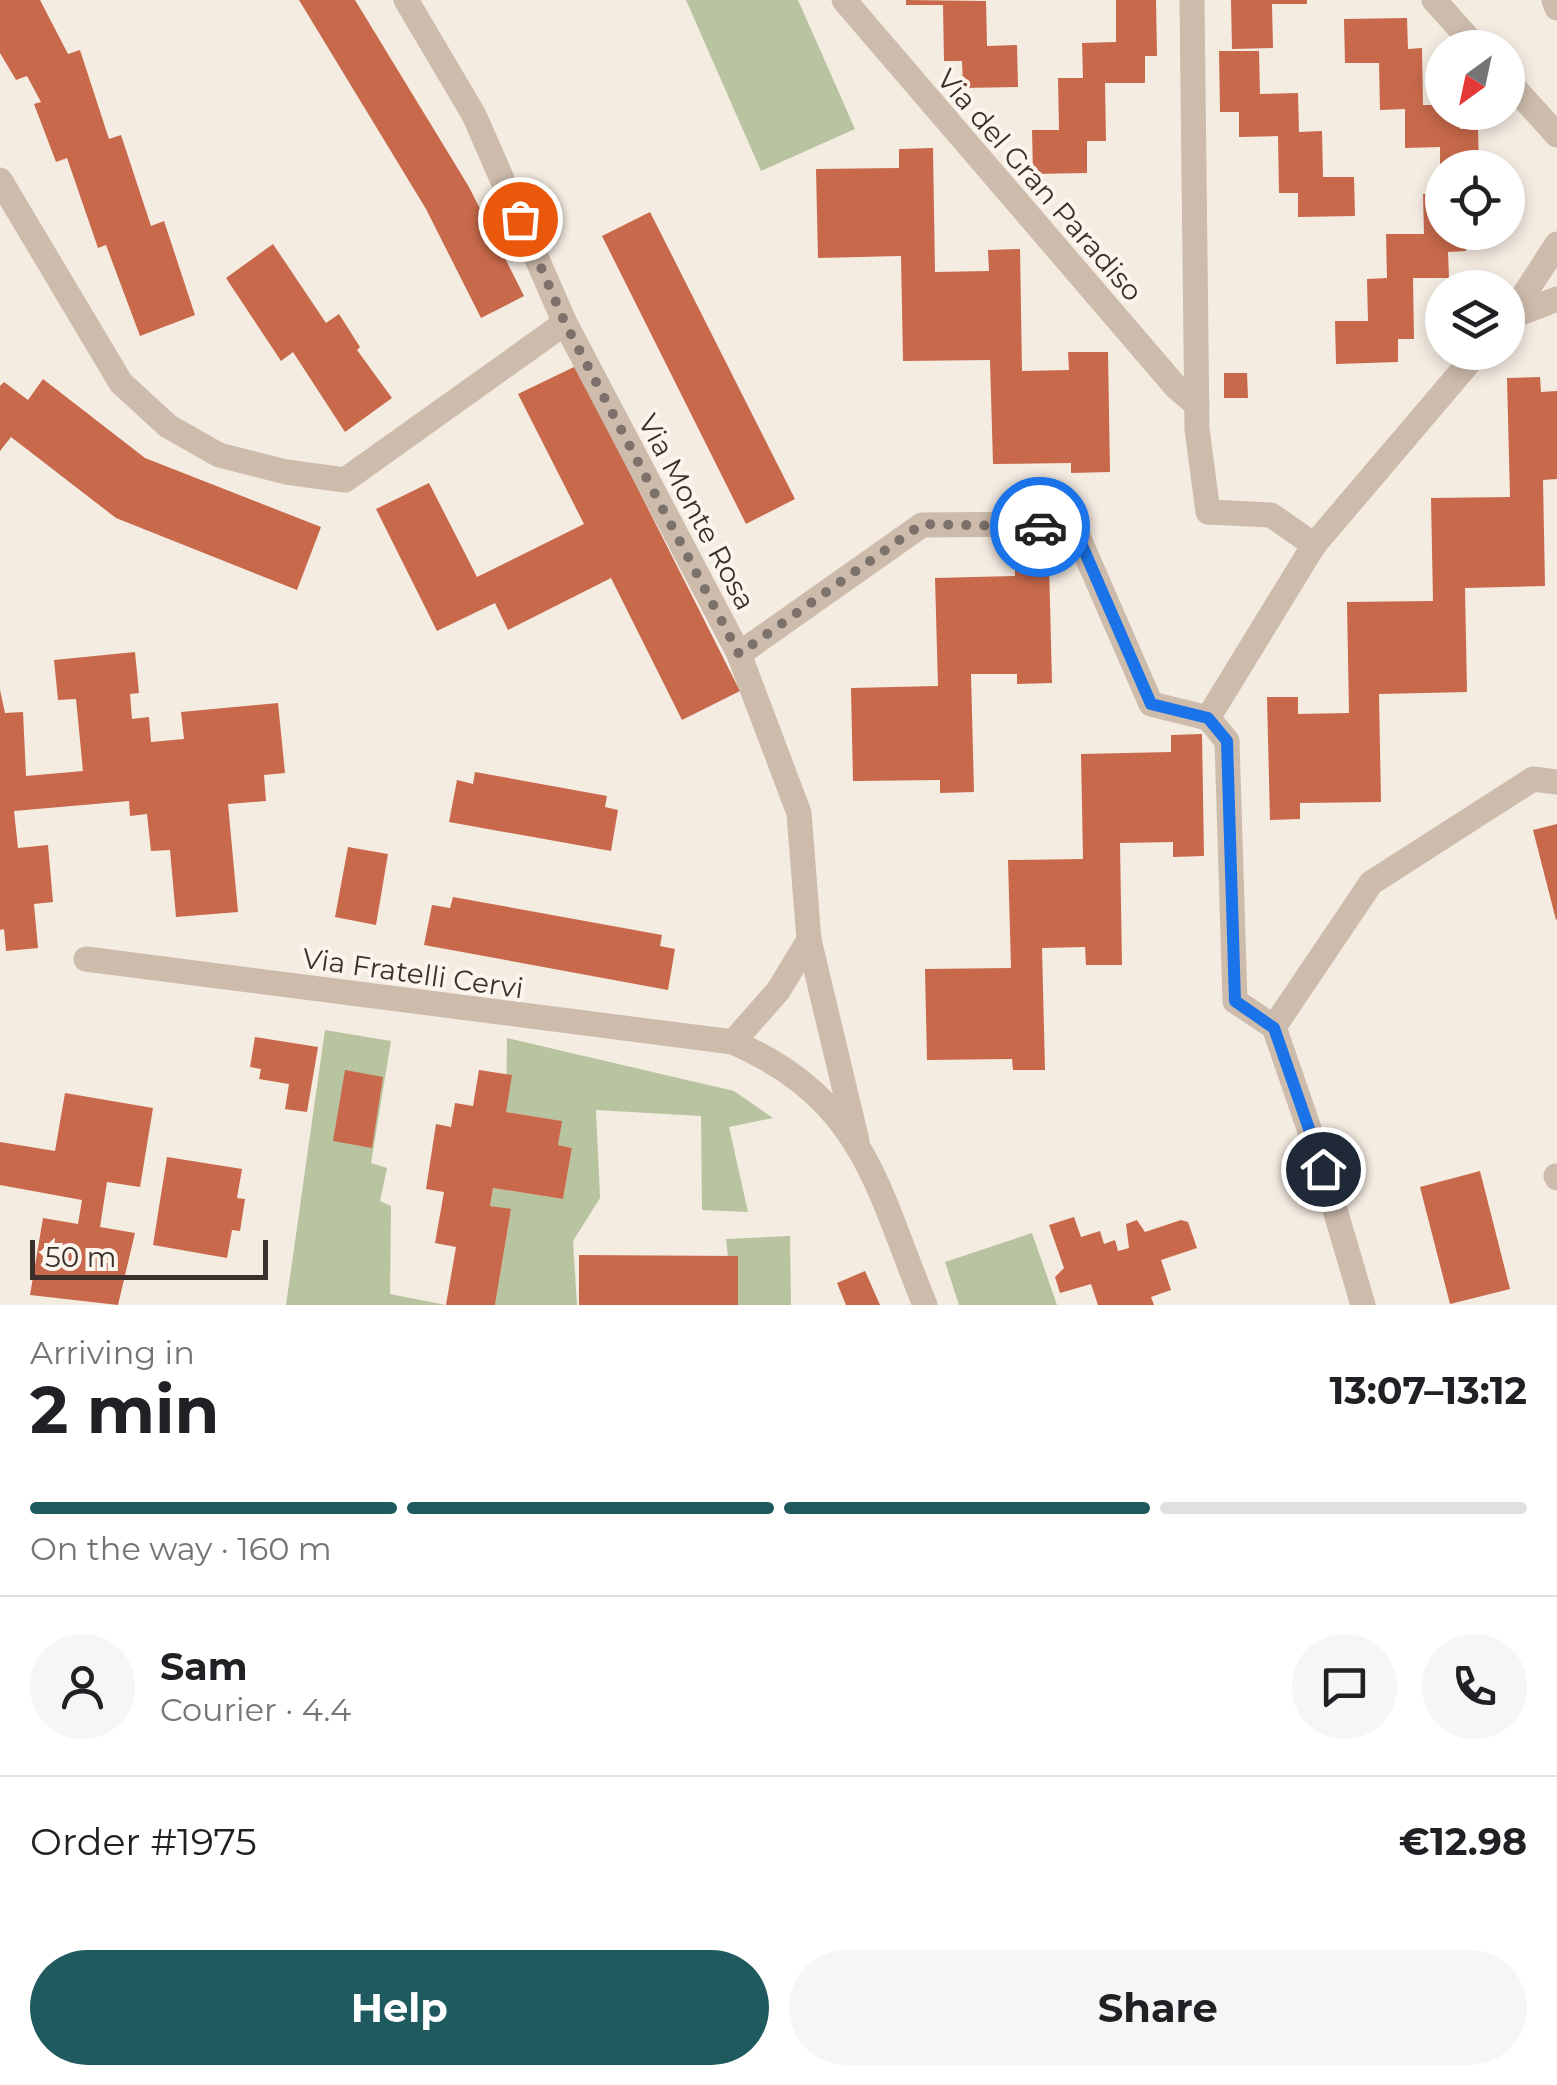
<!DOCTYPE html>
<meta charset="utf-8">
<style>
:root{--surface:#fff;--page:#f6f6f6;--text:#202124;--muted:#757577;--line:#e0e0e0;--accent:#1f5a5e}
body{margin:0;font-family:Montserrat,sans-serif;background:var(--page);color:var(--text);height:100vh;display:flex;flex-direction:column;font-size:38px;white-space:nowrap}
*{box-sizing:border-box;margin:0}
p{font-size:32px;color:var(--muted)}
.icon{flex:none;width:55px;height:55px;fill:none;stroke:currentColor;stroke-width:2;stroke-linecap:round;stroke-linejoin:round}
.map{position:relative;height:1305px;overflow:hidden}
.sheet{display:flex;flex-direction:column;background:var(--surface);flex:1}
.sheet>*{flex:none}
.needle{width:65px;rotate:213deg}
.tools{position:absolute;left:1425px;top:30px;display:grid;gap:20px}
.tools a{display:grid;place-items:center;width:100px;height:100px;border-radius:50%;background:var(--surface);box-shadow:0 5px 15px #0003;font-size:50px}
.scale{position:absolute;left:30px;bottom:25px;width:238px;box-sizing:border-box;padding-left:10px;border:5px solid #3b302b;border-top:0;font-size:28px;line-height:35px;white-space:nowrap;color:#3b302b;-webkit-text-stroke:8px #fbf5ee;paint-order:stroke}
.pin{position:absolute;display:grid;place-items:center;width:85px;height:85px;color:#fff;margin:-42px;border:5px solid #fff;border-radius:50%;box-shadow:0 2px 10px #0007}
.courier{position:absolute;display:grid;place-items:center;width:100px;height:100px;margin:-50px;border:8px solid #1a73e8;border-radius:50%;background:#fff;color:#222;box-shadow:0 2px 12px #0007}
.overview em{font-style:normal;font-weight:700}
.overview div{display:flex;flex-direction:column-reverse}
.overview{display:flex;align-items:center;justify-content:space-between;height:170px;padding:0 30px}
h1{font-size:65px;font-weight:700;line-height:75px}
.bar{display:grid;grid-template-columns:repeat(4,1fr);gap:15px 10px;align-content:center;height:120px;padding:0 30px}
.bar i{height:12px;border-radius:8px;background:var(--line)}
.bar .selected{background:var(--accent)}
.bar p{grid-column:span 4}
.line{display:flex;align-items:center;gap:25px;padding:0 30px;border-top:2px solid var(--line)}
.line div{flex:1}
.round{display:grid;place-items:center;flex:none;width:105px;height:105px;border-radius:52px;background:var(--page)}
.primary-button{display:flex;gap:20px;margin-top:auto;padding:20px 30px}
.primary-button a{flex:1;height:115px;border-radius:60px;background:var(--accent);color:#fff;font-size:40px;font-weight:700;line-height:115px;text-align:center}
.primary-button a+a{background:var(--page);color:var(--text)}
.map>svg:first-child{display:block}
.green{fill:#b8c4a0}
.building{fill:#c8694b}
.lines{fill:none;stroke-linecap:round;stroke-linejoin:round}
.minor{stroke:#cdbbac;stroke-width:25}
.done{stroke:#7c716b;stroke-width:10;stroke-dasharray:0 18}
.route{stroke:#1a73e8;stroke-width:12}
.labels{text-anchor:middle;stroke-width:8;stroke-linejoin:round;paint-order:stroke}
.street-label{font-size:28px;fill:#3b302b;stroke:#fbf5ee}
</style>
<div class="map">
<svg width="1557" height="1305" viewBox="0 0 1557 1305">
<rect width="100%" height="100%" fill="#f4ebe1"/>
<g class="green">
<polygon points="686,0 798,0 855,129 761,171"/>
<polygon points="325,1030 391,1041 371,1163 387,1168 380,1201 391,1206 390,1294 446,1305 286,1305"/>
<polygon points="507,1038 734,1091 773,1118 729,1127 748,1212 702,1210 701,1116 596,1110 600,1198 573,1241 577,1305 495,1305 511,1210 490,1206 493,1188 563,1199 572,1148 558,1145 561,1121 506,1112"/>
<polygon points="1032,1233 1057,1305 959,1305 945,1262"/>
<polygon points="790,1236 791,1305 733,1305 726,1239"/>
</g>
<g class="building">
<polygon points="0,0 40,0 68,54 80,50 109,139 121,135 151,226 164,221 195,315 140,336 106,245 98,248 67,158 56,162 34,104 41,102 27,76 16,80 0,53"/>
<polygon points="299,0 355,0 469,187 524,296 481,318 426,209"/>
<polygon points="906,0 986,1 987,46 1017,45 1018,87 963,88 962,61 944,61 943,5 906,5"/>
<polygon points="1116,0 1156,0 1157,56 1145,56 1145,83 1105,83 1106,141 1087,141 1087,173 1033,174 1032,130 1059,130 1058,78 1083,78 1082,43 1116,42"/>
<polygon points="1231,0 1307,0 1307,4 1272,4 1273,48 1232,49"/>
<polygon points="1407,18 1408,49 1422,48 1423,105 1442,105 1442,112 1460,112 1460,129 1478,129 1479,168 1440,168 1440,147 1405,148 1405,109 1380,110 1379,63 1345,63 1344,19"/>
<polygon points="1219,51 1259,51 1260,94 1298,93 1299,132 1322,131 1323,177 1354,177 1355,216 1298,217 1298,193 1279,193 1278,136 1239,137 1239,112 1220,112"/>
<polygon points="933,148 935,272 989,271 988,250 1020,249 1022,371 1069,370 1068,352 1108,352 1110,472 1071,473 1071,463 993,464 990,360 903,361 901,256 818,258 816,169 899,168 899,149"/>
<polygon points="1442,193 1442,232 1466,232 1466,251 1448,252 1449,278 1413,278 1414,339 1398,339 1398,362 1336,364 1335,321 1368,321 1367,279 1387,278 1386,234 1424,234 1423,194"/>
<polygon points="650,212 795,499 746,524 602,236"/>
<polygon points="273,244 326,323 339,314 360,347 357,350 392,398 345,432 293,352 281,361 226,278"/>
<polygon points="576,366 740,691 682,720 611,578 508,630 495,603 437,631 376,509 429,483 477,577 584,524 518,394"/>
<polygon points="1224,373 1247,373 1248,398 1224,398"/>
<polygon points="1540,377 1541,392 1557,391 1557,479 1543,480 1545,586 1465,588 1467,692 1379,694 1381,802 1300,803 1300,819 1270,820 1267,697 1298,697 1298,714 1349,713 1347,602 1433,601 1431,498 1510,497 1507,378"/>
<polygon points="43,379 145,458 321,527 297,590 116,518 11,437 0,451 0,386 4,382 28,400"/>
<polygon points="1015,563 1049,563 1052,683 1017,684 1017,674 971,674 974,792 940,793 940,780 853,781 851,688 938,686 935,578 1015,576"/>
<polygon points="135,652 139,693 130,694 132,719 149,717 151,742 184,739 181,712 278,703 285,773 264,775 266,801 228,804 238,912 176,917 170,850 151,851 147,814 130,816 129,801 14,811 18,848 48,845 53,902 34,904 38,948 6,951 4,929 0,930 0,690 5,713 23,712 26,776 83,771 76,699 58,700 54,660"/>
<polygon points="1202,734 1204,856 1173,857 1173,842 1120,843 1122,965 1086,965 1085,947 1042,948 1045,1070 1013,1070 1012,1059 927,1060 925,969 1011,968 1008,860 1083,859 1081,754 1171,752 1171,735"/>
<polygon points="475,772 607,796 605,807 618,810 611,851 449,822 457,780 473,784"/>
<polygon points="1557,824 1557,919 1556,920 1533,830"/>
<polygon points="348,847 388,854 376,925 335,917"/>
<polygon points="453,897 662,935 660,946 675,949 668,990 424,945 432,905 450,908"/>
<polygon points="255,1037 318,1047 307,1112 285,1109 289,1084 259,1079 261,1069 250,1067"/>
<polygon points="345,1070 383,1077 372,1148 333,1141"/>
<polygon points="479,1070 512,1075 506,1112 562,1121 558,1145 572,1148 563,1199 493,1188 490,1206 511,1209 495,1305 446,1305 456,1247 435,1243 444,1192 426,1189 436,1124 451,1127 455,1103 473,1106"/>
<polygon points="65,1093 153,1108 140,1187 107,1182 100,1227 135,1233 118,1305 30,1295 43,1218 78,1224 82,1200 0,1185 0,1142 55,1151"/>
<polygon points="167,1157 242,1169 237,1198 245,1199 240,1231 232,1230 227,1258 153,1245"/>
<polygon points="1480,1171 1510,1289 1450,1304 1420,1187"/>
<polygon points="1074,1217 1081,1237 1100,1231 1104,1244 1115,1240 1118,1251 1129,1248 1126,1224 1137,1220 1145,1232 1181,1220 1188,1222 1197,1248 1161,1260 1171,1290 1151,1297 1154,1305 1098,1305 1091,1284 1060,1293 1055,1277 1064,1268 1049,1225"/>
<polygon points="579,1255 738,1256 738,1305 579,1305"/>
<polygon points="865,1271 880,1305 846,1305 837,1283"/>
</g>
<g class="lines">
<g class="minor">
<polyline points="406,0 474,115 565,323 739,654 799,813 809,940 857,1141"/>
<polyline points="844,0 1176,387 1197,405"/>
<polyline points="1192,0 1197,429 1208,512 1271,515 1314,545"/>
<polyline points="1434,0 1477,48"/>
<polyline points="1554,0 1557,8"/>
<polyline points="1508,81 1557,135"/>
<polyline points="0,180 121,383 168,426 219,455 286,472 345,480 565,323"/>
<polyline points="1511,315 1557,244"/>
<polyline points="1508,318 1557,299"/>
<polyline points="739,654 922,525 1033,524 1080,541 1151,704 1208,718"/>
<polyline points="1208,718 1227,741 1235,1001 1274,1027 1371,883 1533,779 1557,782"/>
<polyline points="1208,718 1314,545 1478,352"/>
<path d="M86,959l647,83c131,58 142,141 192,263"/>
<polyline points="1274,1027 1323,1169 1363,1305"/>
<polyline points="733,1042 778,991 809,940"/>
<polyline points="1556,1176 1557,1178"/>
</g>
</g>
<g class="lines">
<polyline class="done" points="520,219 565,323 739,654 922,524 1040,527"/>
<polyline class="route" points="1040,527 1080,541 1151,704 1208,718 1227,741 1235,1001 1274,1028 1323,1169"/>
</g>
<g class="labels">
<g class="street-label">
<text transform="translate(1040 185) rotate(49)" y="10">Via del Gran Paradiso</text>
<text transform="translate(697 512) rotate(62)" y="10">Via Monte Rosa</text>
<text transform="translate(413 973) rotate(8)" y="10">Via Fratelli Cervi</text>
</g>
</g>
</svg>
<div class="tools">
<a><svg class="needle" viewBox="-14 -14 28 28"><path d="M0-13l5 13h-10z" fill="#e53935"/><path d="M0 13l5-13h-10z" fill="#757577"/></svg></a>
<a><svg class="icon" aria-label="locate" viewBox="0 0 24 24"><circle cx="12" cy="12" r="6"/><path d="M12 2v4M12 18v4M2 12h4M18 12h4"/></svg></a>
<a><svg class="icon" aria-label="layers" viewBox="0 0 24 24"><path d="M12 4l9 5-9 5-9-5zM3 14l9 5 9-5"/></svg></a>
</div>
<div class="scale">50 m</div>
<div class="pin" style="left:520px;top:219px;background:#ea580c"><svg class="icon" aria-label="bag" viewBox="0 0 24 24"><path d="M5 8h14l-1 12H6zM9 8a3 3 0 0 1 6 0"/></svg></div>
<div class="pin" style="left:1323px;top:1169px;background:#1f2937"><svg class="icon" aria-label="home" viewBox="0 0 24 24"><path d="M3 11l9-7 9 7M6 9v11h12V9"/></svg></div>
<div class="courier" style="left:1040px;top:527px"><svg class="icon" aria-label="car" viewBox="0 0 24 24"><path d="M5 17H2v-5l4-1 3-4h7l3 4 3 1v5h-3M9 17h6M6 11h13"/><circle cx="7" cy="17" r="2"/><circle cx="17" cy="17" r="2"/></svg></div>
</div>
<section class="sheet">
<div class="overview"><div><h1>2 min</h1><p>Arriving in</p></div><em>13:07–13:12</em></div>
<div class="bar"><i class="selected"></i><i class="selected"></i><i class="selected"></i><i></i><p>On the way · 160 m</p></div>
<div class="line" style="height:180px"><a class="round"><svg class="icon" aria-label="person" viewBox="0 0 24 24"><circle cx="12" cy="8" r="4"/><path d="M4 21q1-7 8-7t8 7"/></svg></a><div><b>Sam</b><p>Courier · 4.4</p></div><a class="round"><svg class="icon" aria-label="chat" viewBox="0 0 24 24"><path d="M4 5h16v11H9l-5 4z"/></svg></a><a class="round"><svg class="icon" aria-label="phone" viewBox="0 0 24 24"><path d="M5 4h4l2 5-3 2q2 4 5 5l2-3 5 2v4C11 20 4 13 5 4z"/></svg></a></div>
<div class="line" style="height:130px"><div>Order #1975</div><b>€12.98</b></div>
<div class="primary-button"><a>Help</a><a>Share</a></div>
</section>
